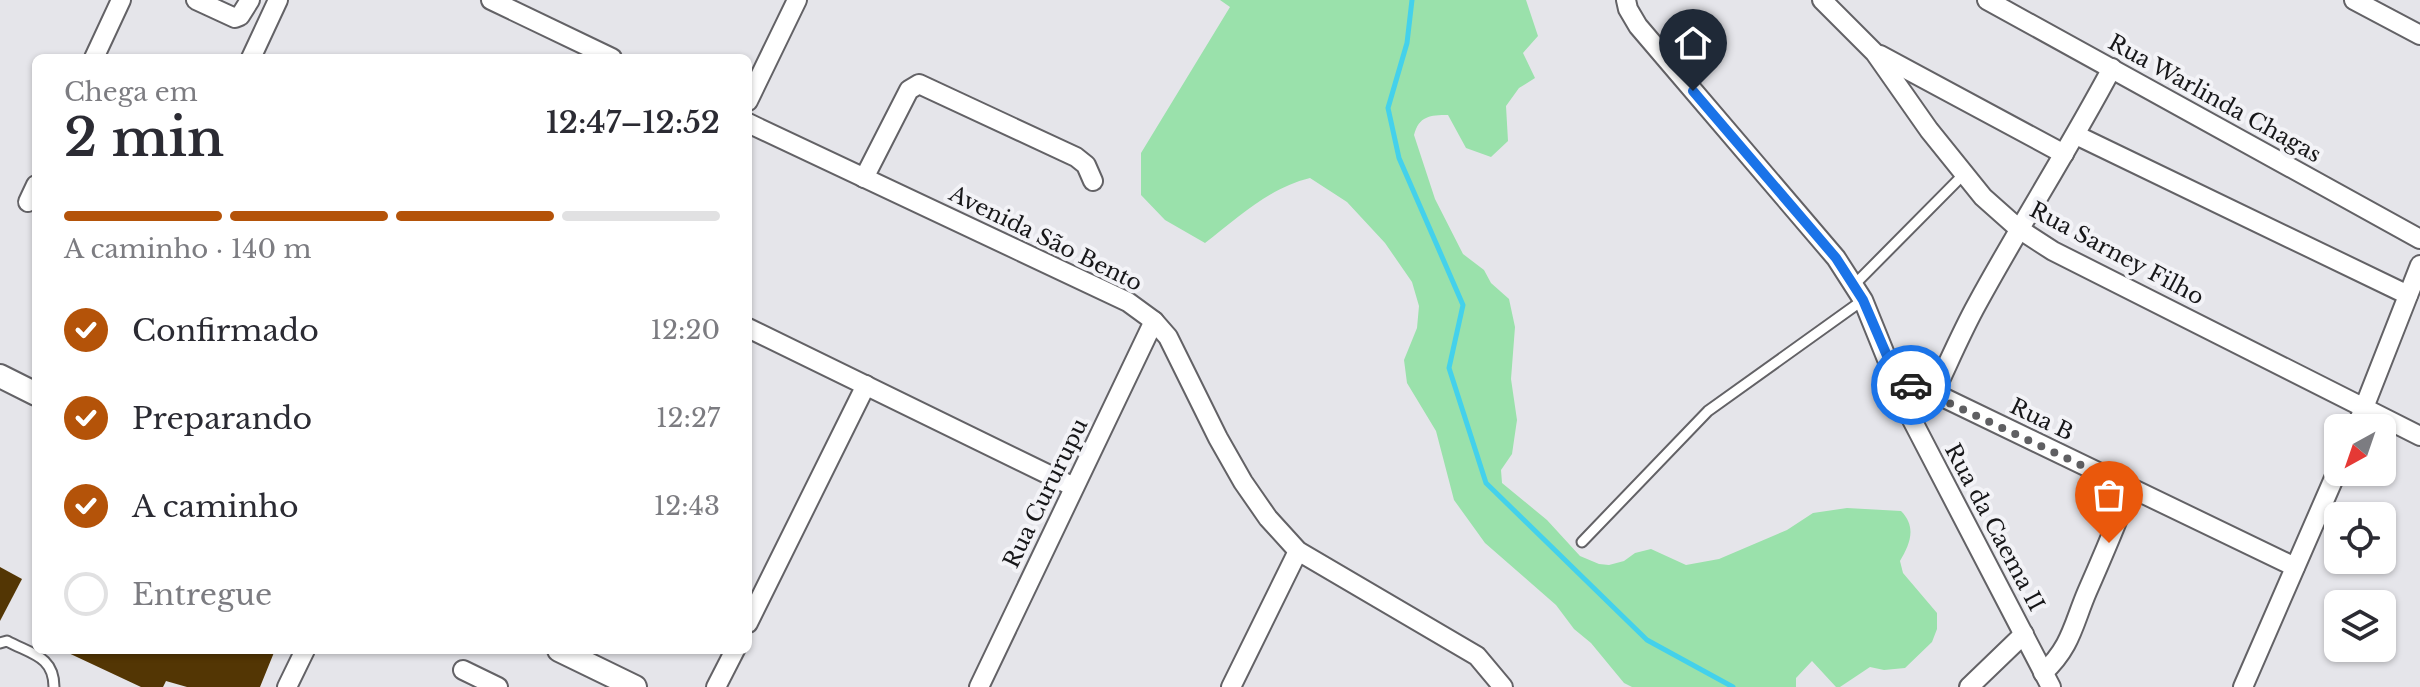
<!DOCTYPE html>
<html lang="pt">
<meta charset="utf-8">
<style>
:root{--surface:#fff;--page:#f7f7f7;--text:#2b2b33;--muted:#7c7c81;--line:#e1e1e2;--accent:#b45309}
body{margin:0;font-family:"Libre Baskerville",serif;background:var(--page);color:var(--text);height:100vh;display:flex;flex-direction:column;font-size:30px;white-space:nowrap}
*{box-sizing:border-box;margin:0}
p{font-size:26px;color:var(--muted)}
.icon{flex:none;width:44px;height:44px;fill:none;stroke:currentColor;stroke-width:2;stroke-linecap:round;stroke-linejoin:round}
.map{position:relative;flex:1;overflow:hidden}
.panel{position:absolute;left:32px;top:54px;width:720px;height:600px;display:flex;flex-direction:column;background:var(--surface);border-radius:12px;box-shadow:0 2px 6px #0004}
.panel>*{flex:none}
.needle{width:52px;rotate:220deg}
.controls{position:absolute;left:2324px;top:414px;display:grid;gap:16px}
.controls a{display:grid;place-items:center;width:72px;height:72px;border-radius:12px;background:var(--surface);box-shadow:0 2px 6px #0004;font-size:40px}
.pin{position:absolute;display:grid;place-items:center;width:68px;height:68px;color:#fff;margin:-82px -34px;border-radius:50% 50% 50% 0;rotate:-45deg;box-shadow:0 0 8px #0007}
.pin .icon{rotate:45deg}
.courier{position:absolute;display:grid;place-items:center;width:80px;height:80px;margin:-40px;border:6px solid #1a73e8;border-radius:50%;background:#fff;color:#222;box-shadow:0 2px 10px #0007}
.summary em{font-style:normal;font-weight:600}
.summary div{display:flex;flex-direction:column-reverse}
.summary{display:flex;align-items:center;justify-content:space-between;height:136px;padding:0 32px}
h1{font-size:52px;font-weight:600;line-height:60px}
.bar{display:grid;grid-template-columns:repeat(4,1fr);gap:12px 8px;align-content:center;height:96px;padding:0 32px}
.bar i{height:10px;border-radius:6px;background:var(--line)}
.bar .current{background:var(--accent)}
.bar p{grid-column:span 4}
ol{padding:0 32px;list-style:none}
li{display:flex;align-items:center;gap:24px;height:88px}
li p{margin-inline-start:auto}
li .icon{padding:8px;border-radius:50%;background:var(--accent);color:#fff;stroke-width:4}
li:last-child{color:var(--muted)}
li i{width:44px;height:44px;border:4px solid var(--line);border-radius:50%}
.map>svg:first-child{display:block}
.green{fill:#9ae1ab}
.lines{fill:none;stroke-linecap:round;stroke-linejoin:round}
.stream{stroke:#44d1eb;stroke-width:5}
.building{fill:#533604}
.service-casing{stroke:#636266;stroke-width:13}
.minor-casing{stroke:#636266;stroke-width:22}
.tertiary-casing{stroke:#636266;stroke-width:26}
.service{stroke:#fff;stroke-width:9}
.minor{stroke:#fff;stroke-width:18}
.tertiary{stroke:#fff;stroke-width:22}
.done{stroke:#5f5f62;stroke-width:8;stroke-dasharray:0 14.4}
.route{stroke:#1a73e8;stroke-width:10}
.labels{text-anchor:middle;stroke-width:8;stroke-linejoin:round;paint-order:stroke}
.street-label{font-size:22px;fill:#171719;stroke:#f3f3f7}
</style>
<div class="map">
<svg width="2420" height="687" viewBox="0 0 2420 687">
<rect width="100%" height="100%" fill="#e5e5ea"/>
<path class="green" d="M1220,0h306l12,36 -15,17 12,25 -16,10 -13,18 2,35 -17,16 -25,-9 -18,-33c-18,0 -29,1 -34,20l21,64 28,55 21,16 7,13 18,16 6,28 -4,52 6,41 -5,34 -11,16 1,13 45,37 33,36 19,8 10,1 15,-4 11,-8 16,-4 35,16 33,-6 68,-29 26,-17 34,-5 54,3c16,16 9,33 -1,50l3,12 34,40v16l-5,13 -27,26 -21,2 -14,-3 -30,20h-4l-24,-26 -16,17v9h-164l-8,-4 -33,-40 -17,-14 -18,-24 -71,-62 -31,-43 -18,-69 -29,-48 -3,-23 13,-32 2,-22 -7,-24 -27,-39 -38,-41 -37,-24c-41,10 -71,39 -105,65l-40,-23 -24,-25v-42l89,-146z"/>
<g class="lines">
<polyline class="stream" points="1412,0 1407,43 1388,108 1399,158 1463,305 1449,368 1486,483 1647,640 1733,687"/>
</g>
<g class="building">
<polygon points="0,567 22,579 0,621"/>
<polygon points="62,650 275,650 260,687 187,687 166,681 163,687 141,687"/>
</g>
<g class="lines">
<g class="service-casing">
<g id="service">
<polyline points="1854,285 1963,175"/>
<polyline points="1582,542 1708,411 1863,300"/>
<path d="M0,643l7,-2c24,13 47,15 47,46"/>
</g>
</g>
<g class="minor-casing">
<g id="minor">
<polyline points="196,0 235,18 240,16 250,0"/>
<polyline points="491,0 612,58"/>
<polyline points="1626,0 1628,9 1638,26 1836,258 1863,300 1910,416 2051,687"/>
<polyline points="1822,0 1875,53 1929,130 1983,197 2019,229 2053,251 2420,436"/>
<polyline points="1987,0 2420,239"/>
<polyline points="2354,0 2420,35"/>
<polyline points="1880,55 2064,154"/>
<polyline points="94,58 121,0"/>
<polyline points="251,58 278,0"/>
<polyline points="748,101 797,0"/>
<polyline points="748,123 1128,302 1154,321 1168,337 1218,438 1243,482 1268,518 1298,551 1477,656 1503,687"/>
<polyline points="2076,135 2408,295"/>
<polyline points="864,178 909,90 919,84 1076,157 1086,165 1093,181"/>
<polyline points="28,202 36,185"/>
<polyline points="748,328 1074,487"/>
<polyline points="1897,379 1934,393 2295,567"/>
<path d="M1934,393c14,-29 27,-60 43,-89 43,-79 92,-155 135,-236"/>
<polyline points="2356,428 2420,265"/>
<polyline points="748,623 866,385"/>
<polyline points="463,670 498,687"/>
<path d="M2043,673c28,-26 30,-48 44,-81 15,-34 30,-69 43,-104"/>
<polyline points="287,687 305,650"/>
<polyline points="716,687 735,650"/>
<polyline points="979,687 1154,321"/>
<polyline points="1231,687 1298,551"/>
<polyline points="1969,687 2024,634"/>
<polyline points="2243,687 2338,469"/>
</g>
</g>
<g class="tertiary-casing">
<g id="tertiary">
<polyline points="0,376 36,394"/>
<polyline points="559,650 635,687"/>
</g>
</g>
<use href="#service" class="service"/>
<use href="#minor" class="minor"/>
<use href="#tertiary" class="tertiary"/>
</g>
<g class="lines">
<polyline class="done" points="1911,385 2130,488 2109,543"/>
<polyline class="route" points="1693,91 1836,258 1863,300 1897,379 1911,385"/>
</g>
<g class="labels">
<g class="street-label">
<text transform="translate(2215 98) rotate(29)" y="8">Rua Warlinda Chagas</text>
<text transform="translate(1046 238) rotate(26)" y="8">Avenida São Bento</text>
<text transform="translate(2117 253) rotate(28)" y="8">Rua Sarney Filho</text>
<text transform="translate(2042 419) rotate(26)" y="8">Rua B</text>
<text transform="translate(1045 493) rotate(-64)" y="8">Rua Cururupu</text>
<text transform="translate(1995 527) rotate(62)" y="8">Rua da Caema II</text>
</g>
</g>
</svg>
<div class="controls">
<a><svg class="needle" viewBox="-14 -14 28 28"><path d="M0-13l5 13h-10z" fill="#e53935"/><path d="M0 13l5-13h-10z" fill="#7c7c81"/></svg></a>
<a><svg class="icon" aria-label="locate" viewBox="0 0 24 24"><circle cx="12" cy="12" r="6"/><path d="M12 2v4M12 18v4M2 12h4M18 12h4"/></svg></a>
<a><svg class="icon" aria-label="layers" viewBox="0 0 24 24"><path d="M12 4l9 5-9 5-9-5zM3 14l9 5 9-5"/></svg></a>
</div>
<div class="pin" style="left:2109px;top:543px;background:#ea580c"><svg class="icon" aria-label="bag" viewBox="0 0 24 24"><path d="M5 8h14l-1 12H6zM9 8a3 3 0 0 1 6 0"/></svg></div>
<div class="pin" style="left:1693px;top:91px;background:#1f2937"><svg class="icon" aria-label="home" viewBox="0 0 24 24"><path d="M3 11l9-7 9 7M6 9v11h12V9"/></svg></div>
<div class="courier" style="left:1911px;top:385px"><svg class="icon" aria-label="car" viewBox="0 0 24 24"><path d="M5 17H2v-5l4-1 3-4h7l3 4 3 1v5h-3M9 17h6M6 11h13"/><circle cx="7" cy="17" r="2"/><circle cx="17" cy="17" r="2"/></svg></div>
<section class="panel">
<div class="summary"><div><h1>2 min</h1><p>Chega em</p></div><em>12:47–12:52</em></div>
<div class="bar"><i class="current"></i><i class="current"></i><i class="current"></i><i></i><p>A caminho · 140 m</p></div>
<ol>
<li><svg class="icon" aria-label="check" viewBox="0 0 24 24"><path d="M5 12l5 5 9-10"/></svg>Confirmado<p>12:20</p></li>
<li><svg class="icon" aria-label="check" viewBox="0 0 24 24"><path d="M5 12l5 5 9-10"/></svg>Preparando<p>12:27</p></li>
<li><svg class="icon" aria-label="check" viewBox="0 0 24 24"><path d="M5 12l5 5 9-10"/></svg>A caminho<p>12:43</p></li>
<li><i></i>Entregue</li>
</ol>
</section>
</div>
